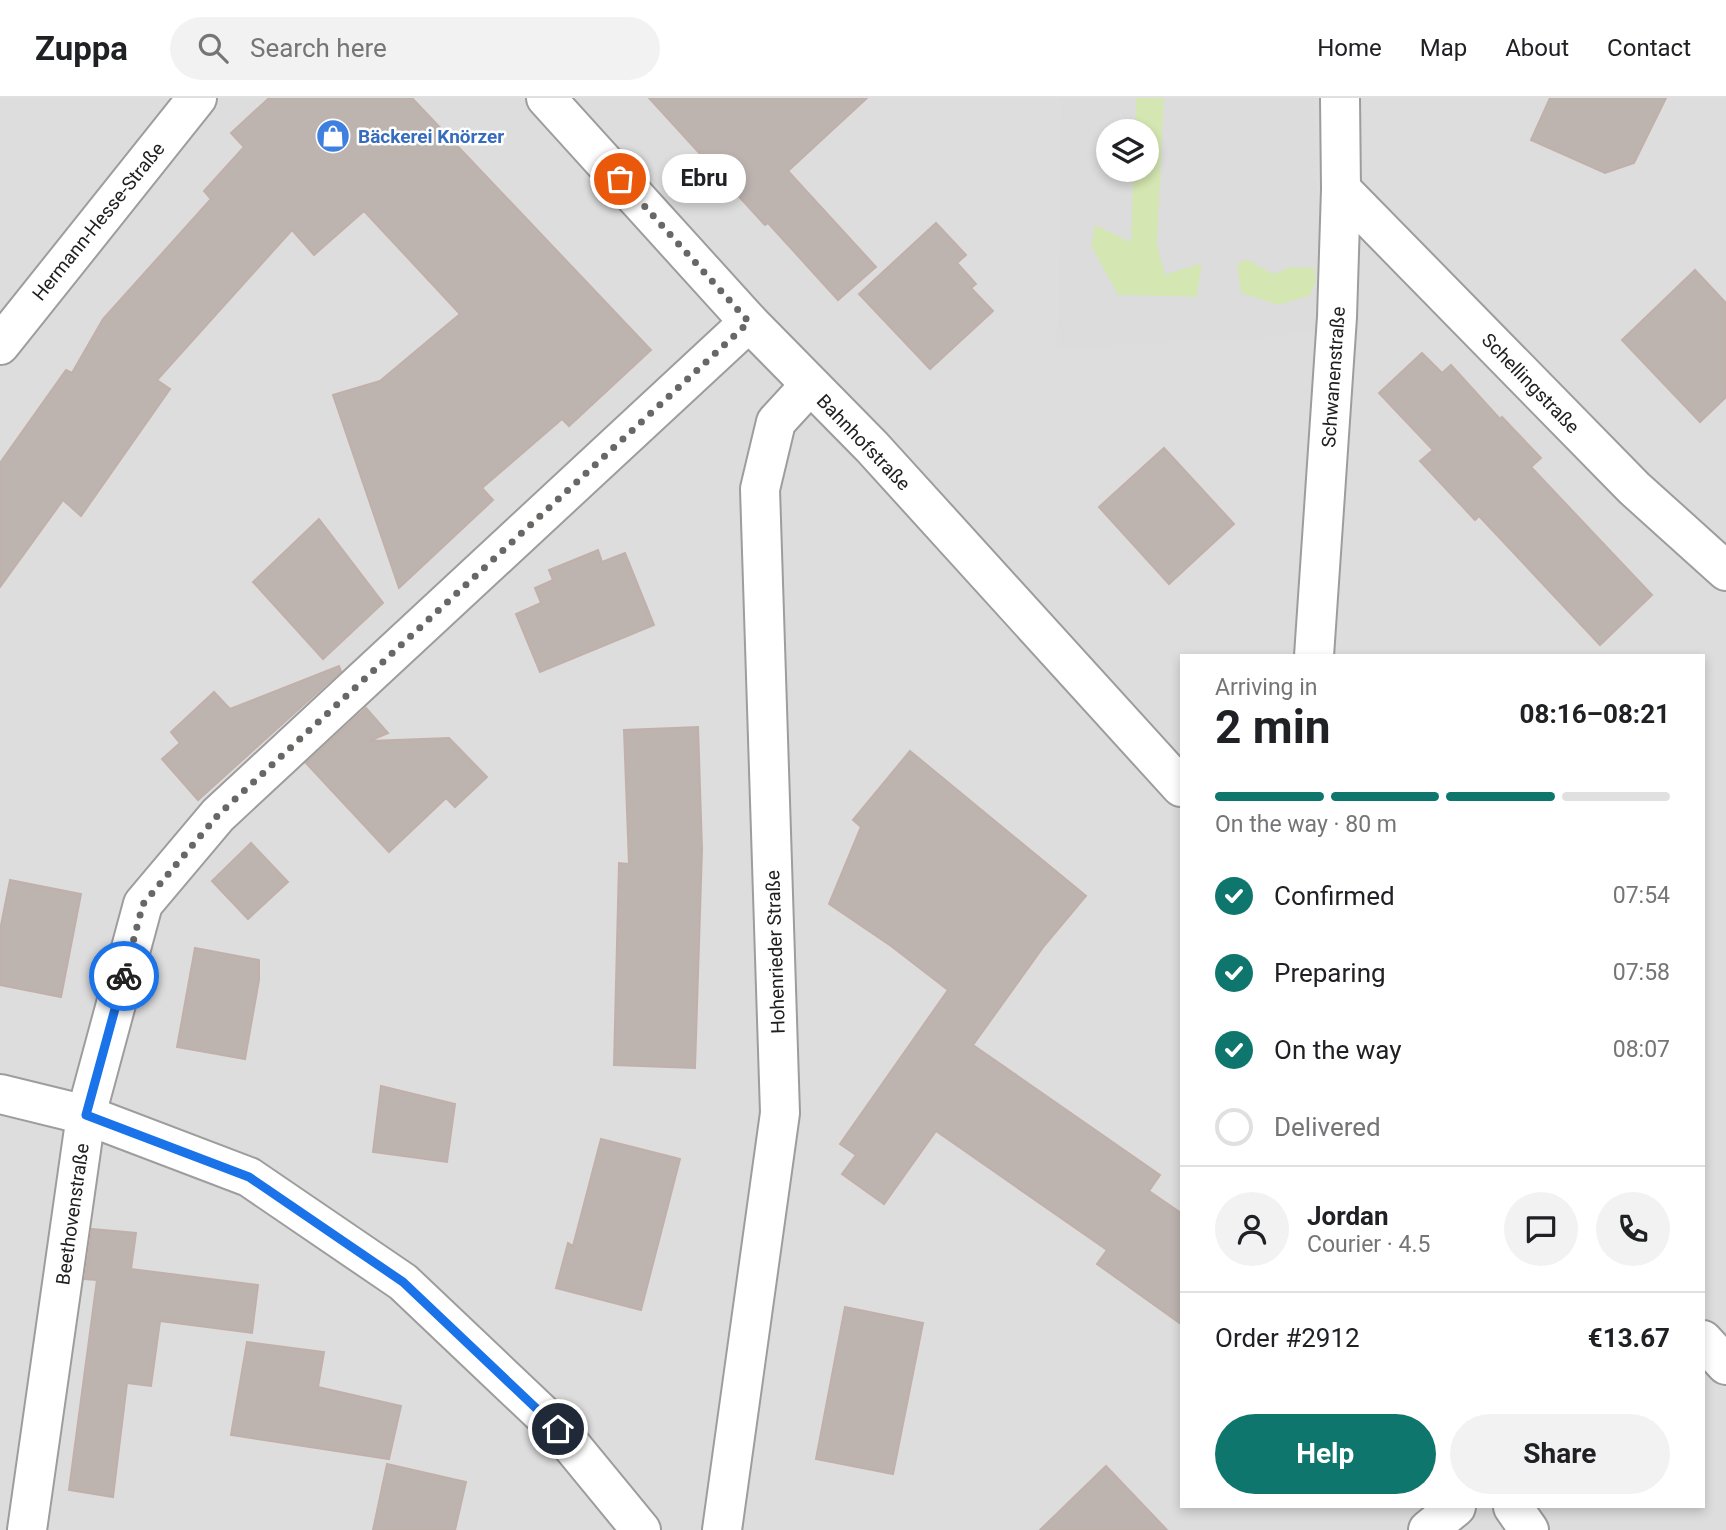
<!DOCTYPE html>
<meta charset="utf-8">
<style>
:root{--surface:#fff;--page:#f2f2f2;--text:#202124;--muted:#757577;--line:#e0e0e0;--accent:#0f766e}
body{margin:0;font-family:Roboto,sans-serif;background:var(--page);color:var(--text);height:100vh;display:flex;flex-direction:column;font-size:26px;white-space:nowrap}
*{box-sizing:border-box;margin:0}
p{font-size:23px;color:var(--muted)}
.icon{flex:none;width:38px;height:38px;fill:none;stroke:currentColor;stroke-width:2;stroke-linecap:round;stroke-linejoin:round}
.map{position:relative;flex:1;overflow:hidden}
.details{position:absolute;left:1180px;top:556px;width:525px;height:854px;display:flex;flex-direction:column;background:var(--surface);border-radius:0px;box-shadow:0 4px 10px #0003}
.details>*{flex:none}
.tools{position:absolute;left:1096px;top:21px;display:grid;gap:14px}
.tools a{display:grid;place-items:center;width:63px;height:63px;border-radius:50%;background:var(--surface);box-shadow:0 4px 10px #0003;font-size:35px}
.pin{position:absolute;display:grid;place-items:center;width:60px;height:60px;color:#fff;margin:-30px;border:4px solid #fff;border-radius:50%;box-shadow:0 2px 7px #0007}
.courier{position:absolute;display:grid;place-items:center;width:70px;height:70px;margin:-35px;border:5px solid #1a73e8;border-radius:50%;background:#fff;color:#222;box-shadow:0 2px 9px #0007}
.bubble{position:absolute;height:49px;border-radius:24px;background:var(--surface);box-shadow:0 4px 10px #0003;font-size:23px;font-weight:700;line-height:49px;text-align:center}
.head em{font-style:normal;font-weight:700}
.head div{display:flex;flex-direction:column-reverse}
.head{display:flex;align-items:center;justify-content:space-between;height:119px;padding:0 35px}
h1{font-size:46px;font-weight:700;line-height:52px}
.bar{display:grid;grid-template-columns:repeat(4,1fr);gap:10px 7px;align-content:center;height:84px;padding:0 35px}
.bar i{height:9px;border-radius:5px;background:var(--line)}
.bar .on{background:var(--accent)}
.bar p{grid-column:span 4}
.line{display:flex;align-items:center;gap:18px;padding:0 35px;border-top:2px solid var(--line)}
.line div{flex:1}
.round{display:grid;place-items:center;flex:none;width:74px;height:74px;border-radius:37px;background:var(--page)}
ol{padding:0 35px;list-style:none}
li{display:flex;align-items:center;gap:21px;height:77px}
li p{margin-inline-start:auto}
li .icon{padding:7px;border-radius:50%;background:var(--accent);color:#fff;stroke-width:4}
li:last-child{color:var(--muted)}
li i{width:38px;height:38px;border:4px solid var(--line);border-radius:50%}
.primary-button{display:flex;gap:14px;margin-top:auto;padding:14px 35px}
.primary-button a{flex:1;height:80px;border-radius:42px;background:var(--accent);color:#fff;font-size:28px;font-weight:700;line-height:80px;text-align:center}
.primary-button a+a{background:var(--page);color:var(--text)}
header{display:flex;align-items:center;gap:42px;box-sizing:border-box;height:98px;padding:0 35px;background:var(--surface);border-bottom:2px solid var(--line)}
header strong{font-size:33px}
nav{display:flex;gap:38px;margin-inline-start:auto;font-size:24px}
.search{width:490px;height:63px;background:var(--page);display:flex;align-items:center;gap:18px;box-sizing:border-box;padding:0 24px;border-radius:38px;color:var(--muted);font-size:26px}
.map>svg:first-child{display:block}
.residential{fill:#dedddd;fill-rule:evenodd}
.grass{fill:#d4e6b1}
.parking{fill:#dcdcdc;fill-rule:evenodd}
.building{fill:#bdb4b0;stroke:#c1b0aa;stroke-width:2}
.lines{fill:none;stroke-linecap:round;stroke-linejoin:round}
.minor-casing{stroke:#9d9d9d;stroke-width:42}
.minor{stroke:#fff;stroke-width:38}
.done{stroke:#696766;stroke-width:7;stroke-dasharray:0 12.6}
.route{stroke:#1a73e8;stroke-width:9}
.labels{text-anchor:middle;stroke-width:5;stroke-linejoin:round;paint-order:stroke}
.shop-label{font-size:19px;font-weight:bold;fill:#366cbe;stroke:#fff;text-anchor:start}
.street-label{font-size:19px;fill:#202020;stroke:#fff}
</style>
<header>
<strong>Zuppa</strong>
<div class="search"><svg class="icon" aria-label="search" viewBox="0 0 24 24"><circle cx="10" cy="10" r="6"/><path d="M15 15l6 6"/></svg>Search here</div>
<nav><a>Home</a><a>Map</a><a>About</a><a>Contact</a></nav>
</header>
<div class="map">
<svg width="1726" height="1432" viewBox="0 0 1726 1432">
<rect width="100%" height="100%" fill="#f0ebe7"/>
<path class="residential" d="M0,0h1726v1432h-1726zM1108,33h38v39h-38zM1181,558h522v851h-522z"/>
<g class="grass">
<polygon points="1136,0 1164,0 1157,147 1202,165 1197,199 1118,197 1091,148 1094,126 1131,144 1133,72 1146,72 1146,33 1135,33"/>
<polygon points="1246,161 1274,176 1289,169 1315,169 1316,184 1310,198 1278,207 1240,195 1237,167"/>
</g>
<path class="parking" d="M1062,0h74l-1,33h-27v39h25l-2,72 -36,-17 -4,21 27,49 79,2 5,-34 -37,12 -8,-30 7,-147h149l7,164 -4,68 -45,7 -214,11zM1246,161l28,15 15,-7 26,1 1,14 -7,14 -31,9 -37,-12 -4,-28z"/>
<g class="building">
<polygon points="269,0 412,0 651,252 569,328 562,321 482,390 493,402 399,490 333,297 380,283 460,216 364,113 314,157 292,132 157,282 170,291 81,418 63,402 0,489 0,365 66,272 72,275 103,221 211,101 204,93 244,49 231,35"/>
<polygon points="649,0 867,0 788,73 876,169 838,202 768,125 765,127"/>
<polygon points="1550,0 1666,0 1634,65 1605,75 1531,42"/>
<polygon points="936,125 966,157 957,165 976,186 971,190 993,213 930,271 859,196"/>
<polygon points="1695,172 1726,205 1726,299 1700,324 1622,242"/>
<polygon points="1422,255 1442,275 1451,267 1500,321 1502,319 1541,360 1531,369 1652,497 1600,547 1479,418 1475,422 1420,363 1433,352 1379,295"/>
<polygon points="1164,350 1234,426 1169,486 1099,409"/>
<polygon points="319,421 383,505 323,561 253,484"/>
<polygon points="598,452 602,464 625,455 654,527 540,574 516,516 541,505 535,490 553,482 549,472"/>
<polygon points="339,568 341,573 198,702 162,661 180,645 171,634 214,594 230,611"/>
<polygon points="366,610 388,635 369,643 449,640 487,679 455,709 446,700 389,754 306,665"/>
<polygon points="698,629 702,751 695,970 614,967 619,765 629,766 624,632"/>
<polygon points="910,653 1086,798 1044,848 973,947 1160,1077 1149,1093 1181,1115 1181,1226 1097,1166 1107,1152 936,1033 884,1106 842,1076 856,1057 840,1046 948,892 891,848 829,806 861,729 853,722"/>
<polygon points="251,745 288,784 248,821 212,783"/>
<polygon points="10,782 81,796 61,899 0,887 0,832"/>
<polygon points="195,850 259,862 259,882 245,961 177,949"/>
<polygon points="381,988 455,1006 447,1064 373,1054"/>
<polygon points="601,1041 680,1061 641,1212 556,1190 568,1145 573,1148"/>
<polygon points="92,1131 136,1135 131,1171 258,1187 252,1235 160,1223 151,1288 127,1285 113,1399 69,1392 97,1182 85,1181"/>
<polygon points="845,1209 923,1225 893,1376 816,1361"/>
<polygon points="247,1244 324,1254 318,1289 401,1308 389,1361 231,1337"/>
<polygon points="387,1366 466,1384 455,1432 373,1432"/>
<polygon points="1106,1368 1167,1432 1040,1432"/>
</g>
<g class="lines">
<g class="minor-casing">
<g id="minor">
<polyline points="546,0 749,224 872,349 1181,689"/>
<polyline points="1341,91 1634,390 1726,473"/>
<polyline points="0,247 197,0"/>
<polyline points="1314,558 1337,219 1341,91 1340,0"/>
<polyline points="0,996 86,1017 249,1079 403,1184 558,1331 641,1432"/>
<polyline points="1703,1242 1726,1267"/>
<polyline points="1513,1409 1529,1432"/>
<polyline points="27,1432 86,1017 143,806 218,717 749,224"/>
<polyline points="722,1432 780,1015 760,391 776,324 810,287"/>
<polyline points="1428,1432 1456,1409"/>
</g>
</g>
<use href="#minor" class="minor"/>
</g>
<g class="lines">
<polyline class="done" points="124,878 143,806 218,717 749,224 620,81"/>
<polyline class="route" points="124,878 86,1017 249,1079 403,1184 558,1331"/>
</g>
<defs>
<g id="shop-disc" transform="scale(1.75)"><circle r="9.5" fill="#3f7fe0" stroke="#fff"/><path d="M-5-2.5h2.3a2.7 3.5 0 0 1 5.4 0H5L5.5 6h-11ZM-1.5-2.5h3a1.5 2.3 0 0 0-3 0Z" fill="#fff"/></g>
</defs>
<g fill-rule="evenodd">
<use href="#shop-disc" x="333" y="38"/>
</g>
<g class="labels">
<g class="shop-label">
<text x="358" y="45">Bäckerei Knörzer</text>
</g>
<g class="street-label">
<text transform="translate(98 123) rotate(-51)" y="7">Hermann-Hesse-Straße</text>
<text transform="translate(1333 279) rotate(-86)" y="7">Schwanenstraße</text>
<text transform="translate(1531 285) rotate(46)" y="7">Schellingstraße</text>
<text transform="translate(864 344) rotate(46)" y="7">Bahnhofstraße</text>
<text transform="translate(775 854) rotate(-92)" y="7">Hohenrieder Straße</text>
<text transform="translate(72 1116) rotate(-82)" y="7">Beethovenstraße</text>
</g>
</g>
</svg>
<div class="tools">
<a><svg class="icon" aria-label="layers" viewBox="0 0 24 24"><path d="M12 4l9 5-9 5-9-5zM3 14l9 5 9-5"/></svg></a>
</div>
<div class="pin" style="left:620px;top:81px;background:#ea580c"><svg class="icon" aria-label="bag" viewBox="0 0 24 24"><path d="M5 8h14l-1 12H6zM9 8a3 3 0 0 1 6 0"/></svg></div>
<div class="pin" style="left:558px;top:1331px;background:#1f2937"><svg class="icon" aria-label="home" viewBox="0 0 24 24"><path d="M3 11l9-7 9 7M6 9v11h12V9"/></svg></div>
<div class="courier" style="left:124px;top:878px"><svg class="icon" aria-label="bike" viewBox="0 0 24 24"><circle cx="6" cy="16" r="4"/><circle cx="18" cy="16" r="4"/><path d="M6 16l4-8h5l3 8M10 8l3 8H6M13 5h3"/></svg></div>
<div class="bubble" style="left:662px;top:56px;width:84px">Ebru</div>
<section class="details">
<div class="head"><div><h1>2 min</h1><p>Arriving in</p></div><em>08:16–08:21</em></div>
<div class="bar"><i class="on"></i><i class="on"></i><i class="on"></i><i></i><p>On the way · 80 m</p></div>
<ol>
<li><svg class="icon" aria-label="check" viewBox="0 0 24 24"><path d="M5 12l5 5 9-10"/></svg>Confirmed<p>07:54</p></li>
<li><svg class="icon" aria-label="check" viewBox="0 0 24 24"><path d="M5 12l5 5 9-10"/></svg>Preparing<p>07:58</p></li>
<li><svg class="icon" aria-label="check" viewBox="0 0 24 24"><path d="M5 12l5 5 9-10"/></svg>On the way<p>08:07</p></li>
<li><i></i>Delivered</li>
</ol>
<div class="line" style="height:126px"><a class="round"><svg class="icon" aria-label="person" viewBox="0 0 24 24"><circle cx="12" cy="8" r="4"/><path d="M4 21q1-7 8-7t8 7"/></svg></a><div><b>Jordan</b><p>Courier · 4.5</p></div><a class="round"><svg class="icon" aria-label="chat" viewBox="0 0 24 24"><path d="M4 5h16v11H9l-5 4z"/></svg></a><a class="round"><svg class="icon" aria-label="phone" viewBox="0 0 24 24"><path d="M5 4h4l2 5-3 2q2 4 5 5l2-3 5 2v4C11 20 4 13 5 4z"/></svg></a></div>
<div class="line" style="height:91px"><div>Order #2912</div><b>€13.67</b></div>
<div class="primary-button"><a>Help</a><a>Share</a></div>
</section>
</div>
